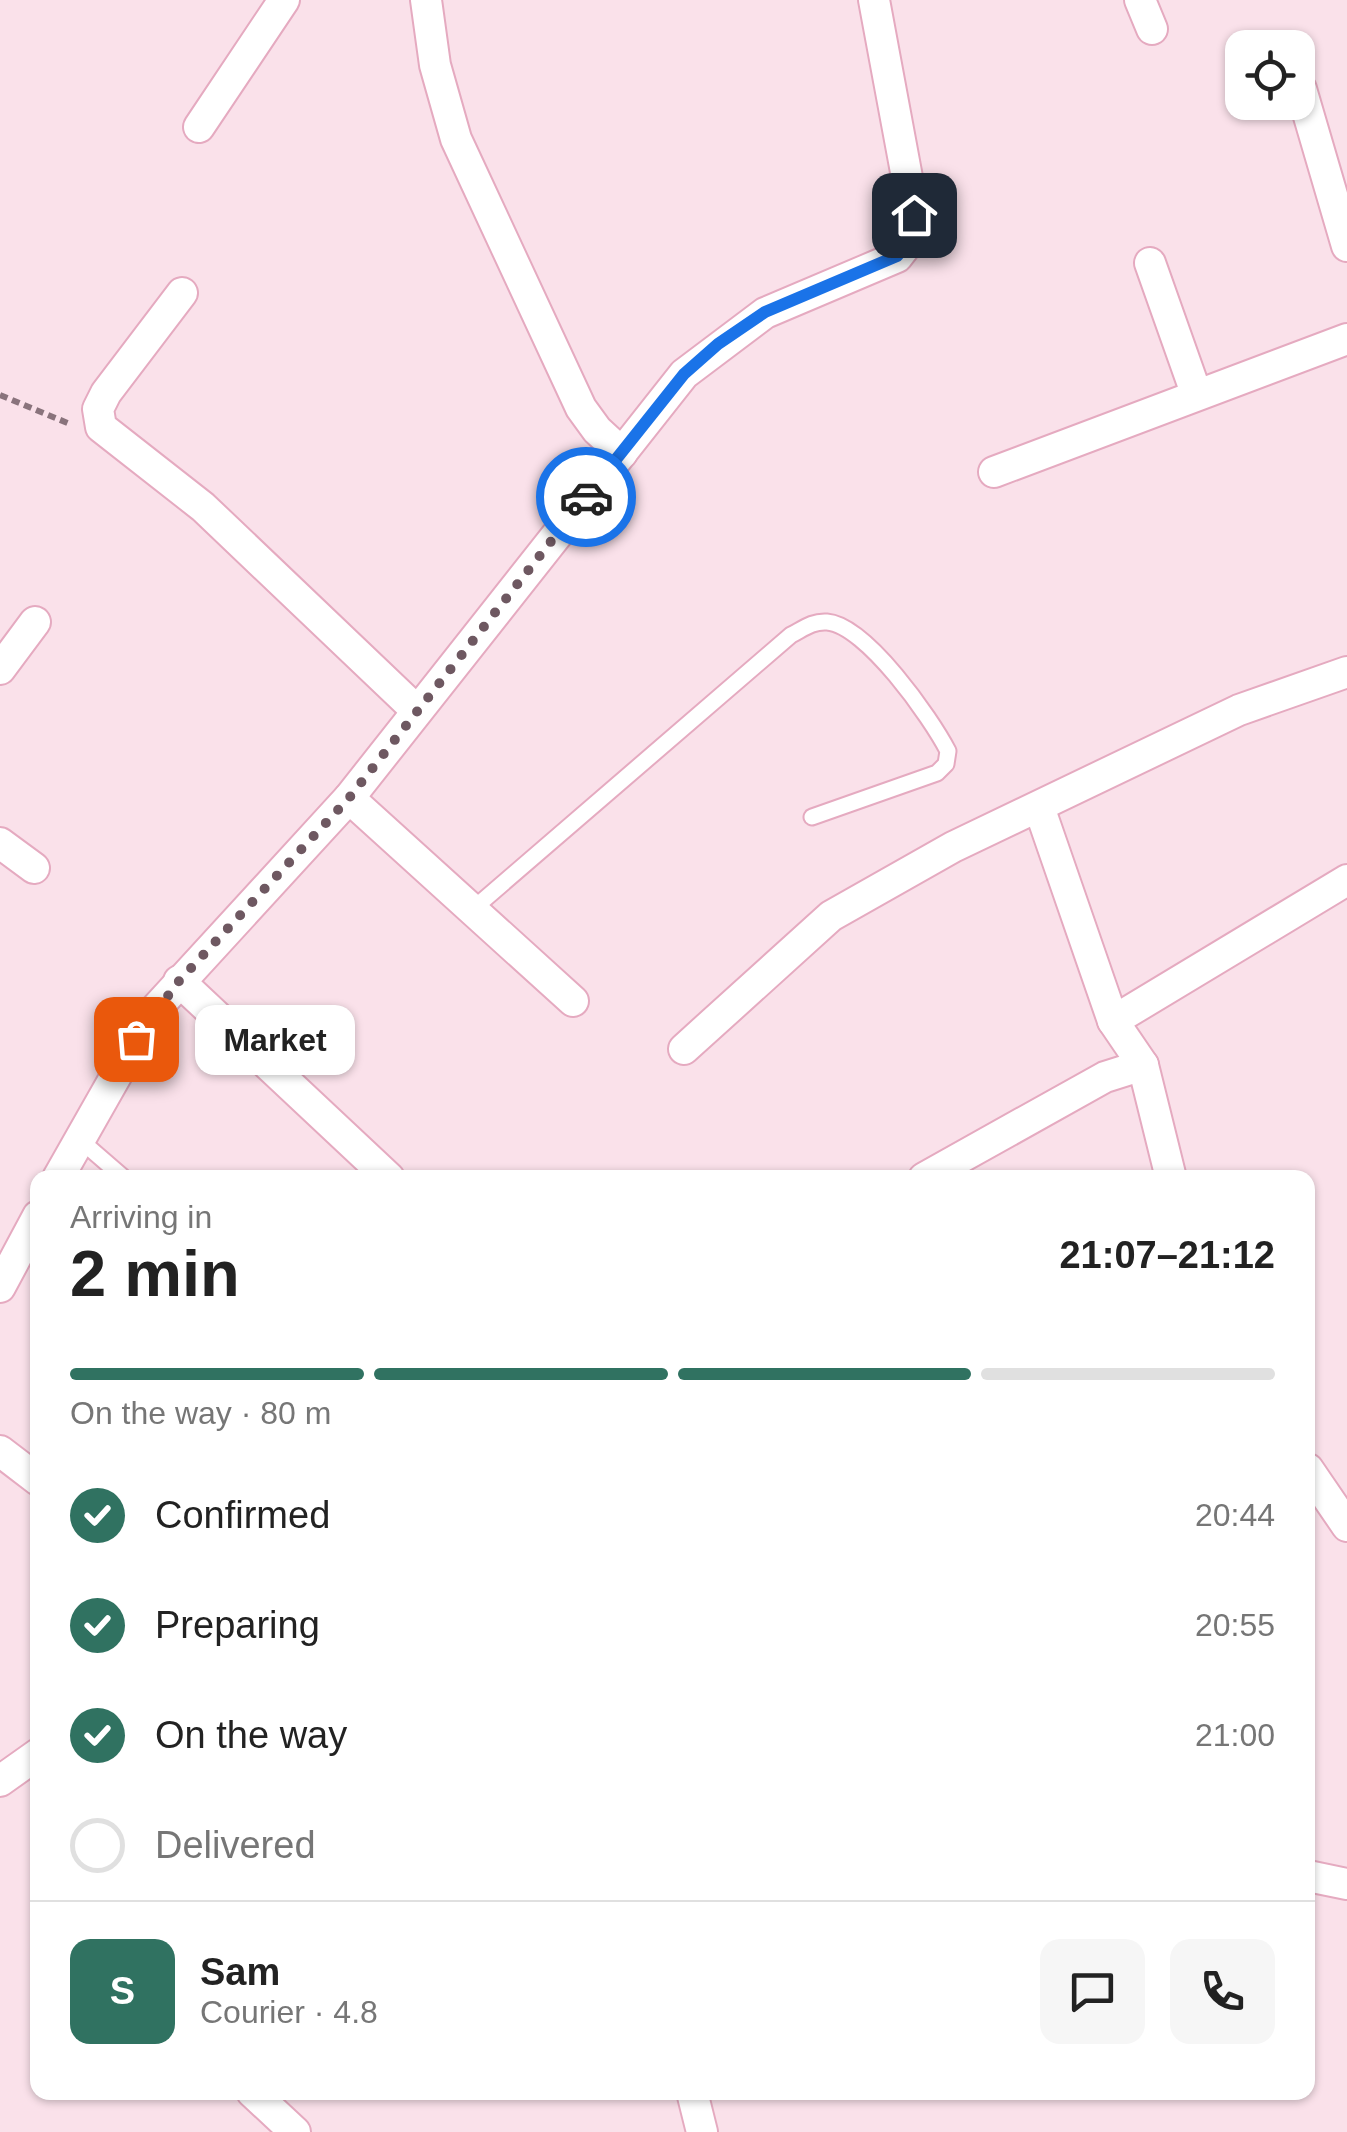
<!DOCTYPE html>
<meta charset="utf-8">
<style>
:root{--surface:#fff;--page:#f6f6f6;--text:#222;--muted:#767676;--line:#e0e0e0;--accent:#307261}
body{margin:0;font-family:Helvetica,sans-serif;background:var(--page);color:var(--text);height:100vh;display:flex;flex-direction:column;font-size:38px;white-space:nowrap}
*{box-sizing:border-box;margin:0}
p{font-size:32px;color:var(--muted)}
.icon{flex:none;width:55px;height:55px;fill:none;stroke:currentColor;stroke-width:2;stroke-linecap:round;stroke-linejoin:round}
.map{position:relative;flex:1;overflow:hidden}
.details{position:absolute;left:30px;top:1170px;width:1285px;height:930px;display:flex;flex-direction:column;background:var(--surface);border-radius:20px;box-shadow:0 2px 8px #0004}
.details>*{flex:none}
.buttons{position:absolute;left:1225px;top:30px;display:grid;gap:20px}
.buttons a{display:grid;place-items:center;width:90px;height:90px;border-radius:20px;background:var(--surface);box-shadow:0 2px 8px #0004;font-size:50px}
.pin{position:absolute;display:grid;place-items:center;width:85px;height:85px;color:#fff;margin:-42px;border-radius:20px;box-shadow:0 5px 15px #0006}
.courier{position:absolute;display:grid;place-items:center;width:100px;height:100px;margin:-50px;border:8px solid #1a73e8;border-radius:50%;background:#fff;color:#222;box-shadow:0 2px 12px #0007}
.bubble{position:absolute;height:70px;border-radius:20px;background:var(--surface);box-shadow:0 2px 8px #0004;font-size:32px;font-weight:800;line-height:70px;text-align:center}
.overview em{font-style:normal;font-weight:800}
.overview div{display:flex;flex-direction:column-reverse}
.overview{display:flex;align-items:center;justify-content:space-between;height:170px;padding:0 40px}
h1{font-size:65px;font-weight:800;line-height:75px}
.bar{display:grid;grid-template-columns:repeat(4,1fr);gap:15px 10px;align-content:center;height:120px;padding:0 40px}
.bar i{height:12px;border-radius:8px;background:var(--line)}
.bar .current{background:var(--accent)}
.bar p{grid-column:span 4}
.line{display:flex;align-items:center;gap:25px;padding:0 40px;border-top:2px solid var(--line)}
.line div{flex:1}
.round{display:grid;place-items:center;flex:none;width:105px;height:105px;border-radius:20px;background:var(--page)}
ol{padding:0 40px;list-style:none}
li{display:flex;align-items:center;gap:30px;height:110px}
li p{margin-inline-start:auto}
li .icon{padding:10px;border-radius:50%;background:var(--accent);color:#fff;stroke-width:4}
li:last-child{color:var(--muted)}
li i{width:55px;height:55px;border:5px solid var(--line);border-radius:50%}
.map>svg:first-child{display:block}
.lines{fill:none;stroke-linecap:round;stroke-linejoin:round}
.service-casing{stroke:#e5aac0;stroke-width:19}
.minor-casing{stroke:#e5aac0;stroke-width:34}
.path{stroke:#89737c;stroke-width:6;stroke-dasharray:8 5;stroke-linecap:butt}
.service{stroke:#fff;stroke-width:15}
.minor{stroke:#fff;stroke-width:30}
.done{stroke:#6e5861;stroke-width:10;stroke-dasharray:0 18}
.route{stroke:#1a73e8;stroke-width:12}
</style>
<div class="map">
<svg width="1347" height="2132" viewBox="0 0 1347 2132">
<rect width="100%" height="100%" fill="#fae1ea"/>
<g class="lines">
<g class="service-casing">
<g id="service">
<path d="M472,910l319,-275c12,-6 21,-14 36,-13 39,3 104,96 121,129l-2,13 -9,9 -125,44"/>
<polyline points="79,1139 124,1178"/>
</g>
</g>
<g class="minor-casing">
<g id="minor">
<polyline points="426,0 435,65 456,139 581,408 597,430 622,453"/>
<polyline points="1140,0 1152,29"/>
<polyline points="1301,89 1347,246"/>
<polyline points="199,127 284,0"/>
<polyline points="1150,263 1196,393"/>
<polyline points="182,293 106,393 98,409 101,427 203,507 415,709"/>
<polyline points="994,472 1347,339"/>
<polyline points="0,669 35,622"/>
<polyline points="349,798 573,1001"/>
<polyline points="1039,807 1113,1021 1143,1065 1171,1178"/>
<polyline points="0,843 34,868"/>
<polyline points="179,981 389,1178"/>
<polyline points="1113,1021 1347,880"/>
<polyline points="684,1049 831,916 953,847 1239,710 1347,672"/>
<polyline points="58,1178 151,1014 349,798 684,374 765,313 897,257 911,239 914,215 874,0"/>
<polyline points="924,1178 1105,1077 1143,1065"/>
<polyline points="0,1287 38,1216"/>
<polyline points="0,1451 38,1480"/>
<polyline points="1308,1469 1347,1526"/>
<polyline points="0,1781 38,1754"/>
<polyline points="1308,1876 1347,1884"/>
<polyline points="252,2092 295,2132"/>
<polyline points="692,2092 702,2132"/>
</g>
</g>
<polyline class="path" points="0,395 70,424"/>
<use href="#service" class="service"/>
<use href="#minor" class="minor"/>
</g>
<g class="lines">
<polyline class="done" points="136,1039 179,981 349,798 586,497"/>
<polyline class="route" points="586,497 684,374 718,344 765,312 897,256 912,239 914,215"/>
</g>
</svg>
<div class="buttons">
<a><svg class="icon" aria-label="locate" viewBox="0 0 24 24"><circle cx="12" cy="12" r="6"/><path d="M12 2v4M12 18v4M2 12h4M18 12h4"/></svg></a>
</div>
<div class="pin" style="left:136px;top:1039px;background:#ea580c"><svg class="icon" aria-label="bag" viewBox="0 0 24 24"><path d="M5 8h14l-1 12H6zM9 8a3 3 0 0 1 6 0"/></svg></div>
<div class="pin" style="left:914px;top:215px;background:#1f2937"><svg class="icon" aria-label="home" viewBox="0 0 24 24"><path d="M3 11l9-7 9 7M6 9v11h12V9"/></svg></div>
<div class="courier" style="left:586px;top:497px"><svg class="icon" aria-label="car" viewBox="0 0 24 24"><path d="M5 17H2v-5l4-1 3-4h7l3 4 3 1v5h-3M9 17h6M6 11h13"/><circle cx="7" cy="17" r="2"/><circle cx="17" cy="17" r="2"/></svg></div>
<div class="bubble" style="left:195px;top:1005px;width:160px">Market</div>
<section class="details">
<div class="overview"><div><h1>2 min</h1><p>Arriving in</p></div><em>21:07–21:12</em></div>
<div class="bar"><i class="current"></i><i class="current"></i><i class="current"></i><i></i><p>On the way · 80 m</p></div>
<ol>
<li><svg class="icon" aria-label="check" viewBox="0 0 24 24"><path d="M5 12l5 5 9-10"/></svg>Confirmed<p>20:44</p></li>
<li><svg class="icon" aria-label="check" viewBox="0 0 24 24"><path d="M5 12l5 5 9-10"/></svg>Preparing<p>20:55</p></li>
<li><svg class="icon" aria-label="check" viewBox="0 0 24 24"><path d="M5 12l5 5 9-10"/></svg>On the way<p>21:00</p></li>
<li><i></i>Delivered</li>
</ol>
<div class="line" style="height:180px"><b class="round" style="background:var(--accent);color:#fff">S</b><div><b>Sam</b><p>Courier · 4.8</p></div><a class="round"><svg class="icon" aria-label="chat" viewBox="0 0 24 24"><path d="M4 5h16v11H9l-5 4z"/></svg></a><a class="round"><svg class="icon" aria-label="phone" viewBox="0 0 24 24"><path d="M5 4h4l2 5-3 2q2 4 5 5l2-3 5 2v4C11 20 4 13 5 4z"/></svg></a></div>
</section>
</div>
